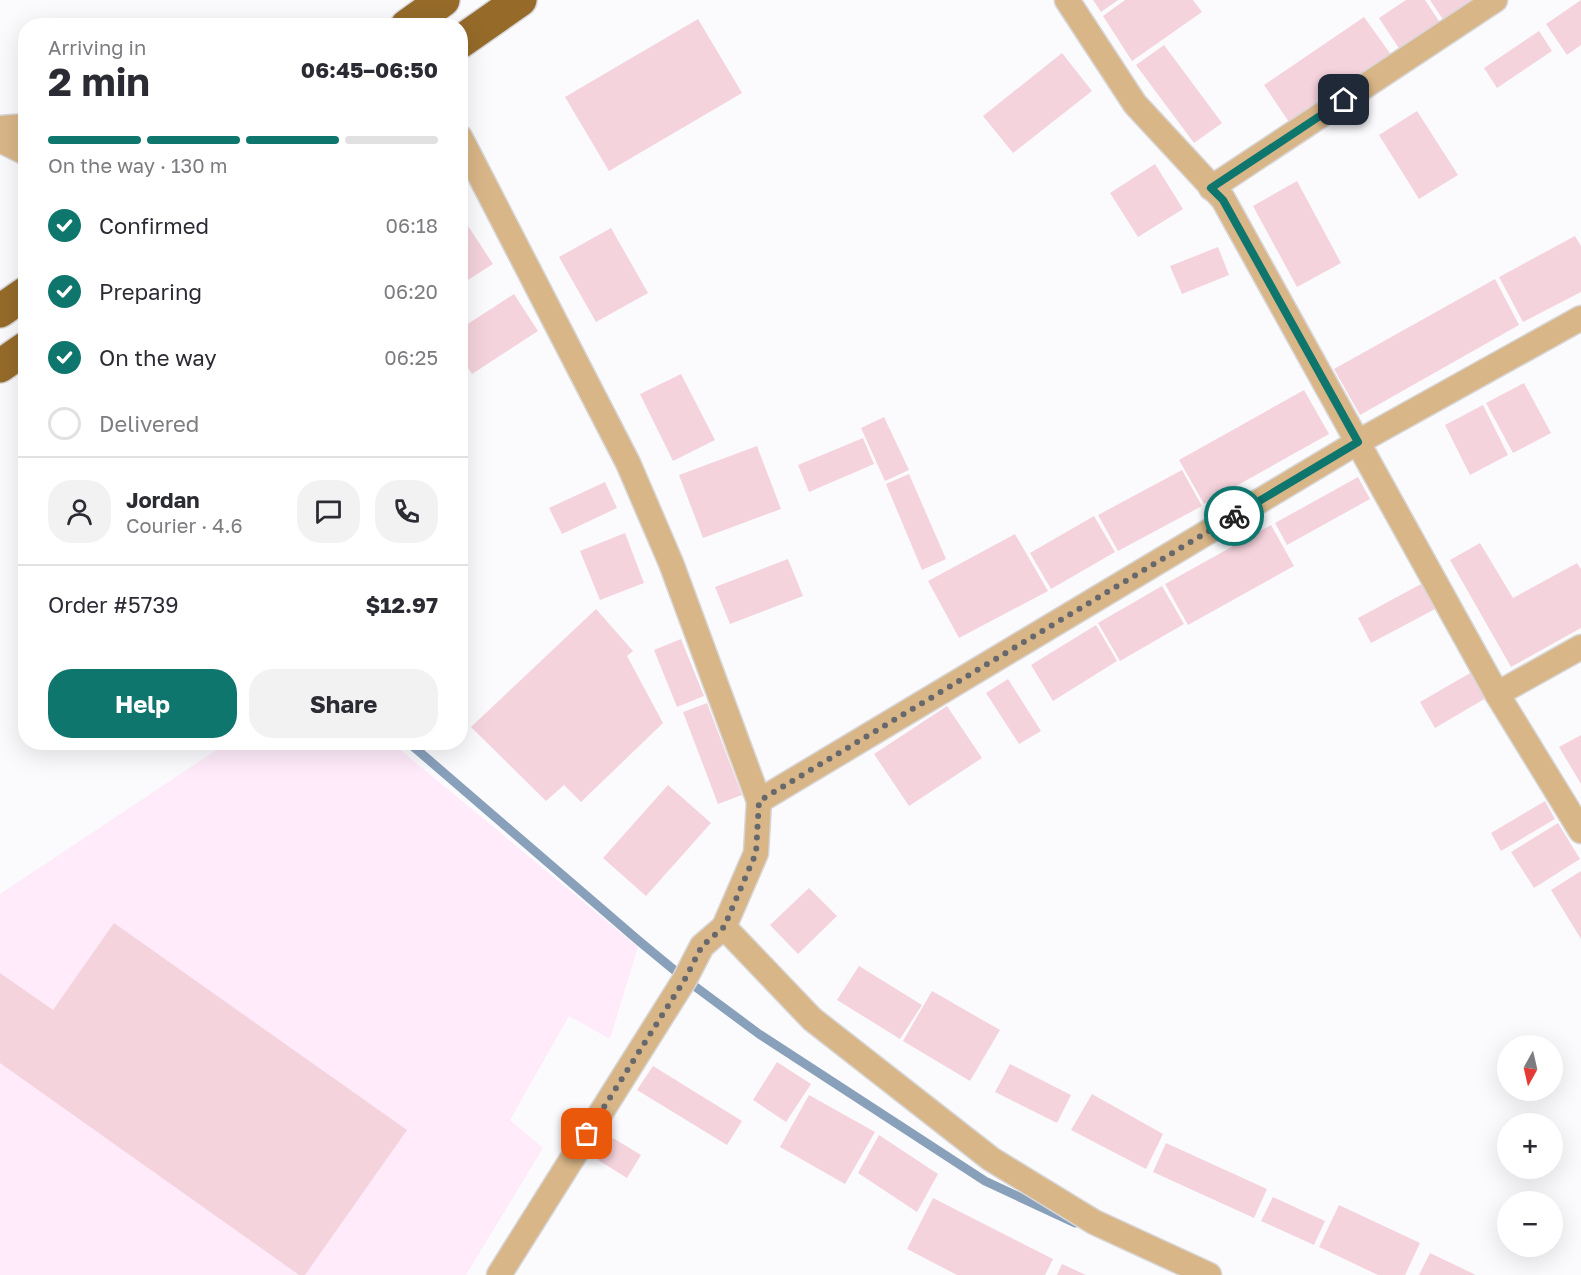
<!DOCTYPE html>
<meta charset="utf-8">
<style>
:root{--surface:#fff;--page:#f2f2f3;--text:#2b2b33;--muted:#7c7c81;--line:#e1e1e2;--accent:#0f766e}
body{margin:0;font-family:"Golos Text",sans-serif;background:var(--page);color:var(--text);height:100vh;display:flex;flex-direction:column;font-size:22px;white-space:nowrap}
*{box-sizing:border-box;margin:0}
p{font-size:20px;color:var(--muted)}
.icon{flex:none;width:33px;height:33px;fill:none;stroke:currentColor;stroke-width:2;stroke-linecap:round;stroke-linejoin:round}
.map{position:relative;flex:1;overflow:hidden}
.details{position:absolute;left:18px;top:18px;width:450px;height:732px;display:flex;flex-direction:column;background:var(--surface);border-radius:24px;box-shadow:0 6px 24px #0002}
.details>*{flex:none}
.needle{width:39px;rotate:188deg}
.controls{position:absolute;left:1497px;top:1035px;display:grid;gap:12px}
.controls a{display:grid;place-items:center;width:66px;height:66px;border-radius:50%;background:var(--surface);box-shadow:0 6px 24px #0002;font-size:30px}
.pin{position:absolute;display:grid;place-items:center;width:51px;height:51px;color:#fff;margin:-26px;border-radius:12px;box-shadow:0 3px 9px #0006}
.courier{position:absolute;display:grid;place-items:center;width:60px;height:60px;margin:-30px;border:4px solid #0f766e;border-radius:50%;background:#fff;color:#222;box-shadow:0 2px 8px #0007}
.overview em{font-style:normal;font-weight:700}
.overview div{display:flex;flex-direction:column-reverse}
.overview{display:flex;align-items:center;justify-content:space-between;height:102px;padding:0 30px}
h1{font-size:39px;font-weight:700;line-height:45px}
.bar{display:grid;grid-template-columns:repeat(4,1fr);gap:9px 6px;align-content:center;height:72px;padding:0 30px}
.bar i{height:8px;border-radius:4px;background:var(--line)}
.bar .active{background:var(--accent)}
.bar p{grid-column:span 4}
.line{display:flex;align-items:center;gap:15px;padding:0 30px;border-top:2px solid var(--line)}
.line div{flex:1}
.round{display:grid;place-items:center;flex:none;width:63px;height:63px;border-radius:24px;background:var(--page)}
ol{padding:0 30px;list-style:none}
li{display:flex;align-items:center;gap:18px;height:66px}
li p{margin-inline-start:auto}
li .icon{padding:6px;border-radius:50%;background:var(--accent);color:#fff;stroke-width:4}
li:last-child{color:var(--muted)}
li i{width:33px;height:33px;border:3px solid var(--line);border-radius:50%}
.action{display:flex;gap:12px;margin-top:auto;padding:12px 30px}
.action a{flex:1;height:69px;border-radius:24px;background:var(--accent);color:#fff;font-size:24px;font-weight:700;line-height:69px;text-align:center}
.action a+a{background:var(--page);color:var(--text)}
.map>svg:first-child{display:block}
.industrial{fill:#ffebfa}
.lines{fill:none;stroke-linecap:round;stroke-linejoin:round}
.stream{stroke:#89a0bb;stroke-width:9}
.building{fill:#f5d3dd}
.street-casing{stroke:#d7d7da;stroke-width:27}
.highway-casing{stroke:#d7d7da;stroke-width:36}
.street{stroke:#d9b688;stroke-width:24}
.highway{stroke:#966b2a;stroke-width:33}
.done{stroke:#67686c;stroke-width:6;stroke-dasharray:0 10.8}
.route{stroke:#0f766e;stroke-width:8}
</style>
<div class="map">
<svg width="1581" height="1275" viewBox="0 0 1581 1275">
<rect width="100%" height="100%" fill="#fbfbfe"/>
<polygon class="industrial" points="227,743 392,743 638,947 610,1039 569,1016 510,1120 543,1148 466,1275 0,1275 0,894"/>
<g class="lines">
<polyline class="stream" points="408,742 639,941 685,979 759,1034 985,1181 1075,1223"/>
</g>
<g class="building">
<polygon points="1093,0 1118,0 1101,12"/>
<polygon points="1125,0 1193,0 1202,12 1132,61 1103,16"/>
<polygon points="1406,0 1425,0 1441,24 1400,50 1379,18"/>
<polygon points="1430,0 1477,0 1444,21"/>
<polygon points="1581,0 1581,45 1567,55 1546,24"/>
<polygon points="1364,17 1392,56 1291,125 1264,85"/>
<polygon points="698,19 742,93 609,171 565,97"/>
<polygon points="1539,31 1552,51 1497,88 1484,68"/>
<polygon points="1164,45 1222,123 1194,143 1136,65"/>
<polygon points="1062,53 1092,91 1013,153 983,116"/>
<polygon points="1417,111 1458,175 1419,199 1379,135"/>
<polygon points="1155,164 1183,209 1138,237 1110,193"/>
<polygon points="1297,181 1341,263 1297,287 1253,206"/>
<polygon points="466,223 493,264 460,285 460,227"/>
<polygon points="611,228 648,293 596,322 559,257"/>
<polygon points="1575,236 1581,246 1581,292 1523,322 1499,277"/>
<polygon points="1218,247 1229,275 1182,294 1170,266"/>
<polygon points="1495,279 1519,325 1360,415 1334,369"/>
<polygon points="514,294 538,331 472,374 460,357 460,329"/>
<polygon points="681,374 715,440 673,461 640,394"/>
<polygon points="1524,383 1551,433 1513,453 1486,403"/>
<polygon points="1304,390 1329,434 1204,504 1179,460"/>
<polygon points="1483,405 1508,455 1470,475 1445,425"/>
<polygon points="884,417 909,470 885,481 861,428"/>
<polygon points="863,438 874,464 809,492 798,465"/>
<polygon points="757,446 781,509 703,538 679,475"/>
<polygon points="1182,470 1202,506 1118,551 1098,515"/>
<polygon points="909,474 946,559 922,570 886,484"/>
<polygon points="1358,477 1370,499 1287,545 1275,523"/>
<polygon points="605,482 617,508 562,534 549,508"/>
<polygon points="1094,516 1115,552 1051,589 1030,553"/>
<polygon points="1271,525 1294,566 1188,625 1165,584"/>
<polygon points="625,533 644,583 600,600 580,551"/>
<polygon points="1015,534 1048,591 959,638 928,581"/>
<polygon points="1480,543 1513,598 1577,563 1581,569 1581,628 1511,667 1450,560"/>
<polygon points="788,559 803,596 730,624 715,587"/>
<polygon points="1423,583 1437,608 1371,643 1358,618"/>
<polygon points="1162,586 1184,624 1120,661 1098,623"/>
<polygon points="596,609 633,651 627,656 663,723 581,802 564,785 546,801 471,727"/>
<polygon points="1096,625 1117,661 1053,701 1031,665"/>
<polygon points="681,639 704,696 677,707 654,650"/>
<polygon points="1472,672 1486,698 1435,728 1420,702"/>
<polygon points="1008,679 1041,731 1019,744 986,693"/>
<polygon points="707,703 742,795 718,804 683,712"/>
<polygon points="947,706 982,758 909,806 874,754"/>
<polygon points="1581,735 1581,784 1559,747"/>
<polygon points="668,785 711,823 646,896 603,858"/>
<polygon points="1545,801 1555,819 1501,851 1491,833"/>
<polygon points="1558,823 1580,859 1534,888 1511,852"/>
<polygon points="1581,871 1581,939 1551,890"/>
<polygon points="809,888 837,916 798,954 770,925"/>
<polygon points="114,923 407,1130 305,1275 299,1275 0,1063 0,973 53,1010"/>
<polygon points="859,966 922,1005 900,1039 837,1000"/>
<polygon points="932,991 1000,1030 970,1081 903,1041"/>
<polygon points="777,1062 811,1084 786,1122 753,1100"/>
<polygon points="1010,1064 1071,1095 1057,1123 995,1092"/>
<polygon points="653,1066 742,1121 727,1145 637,1090"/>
<polygon points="1092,1094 1163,1134 1146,1169 1071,1130"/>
<polygon points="809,1095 875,1132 845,1184 780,1147"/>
<polygon points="879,1135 938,1174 917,1212 858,1173"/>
<polygon points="613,1138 641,1155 627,1178 598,1160"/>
<polygon points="1166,1143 1267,1189 1254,1218 1153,1172"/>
<polygon points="1273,1197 1325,1221 1314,1245 1261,1221"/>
<polygon points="933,1198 1053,1259 1045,1275 957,1275 907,1249"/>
<polygon points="1339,1205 1420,1243 1405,1275 1378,1275 1319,1247"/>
<polygon points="1430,1253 1476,1275 1419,1275"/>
<polygon points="1062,1264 1086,1275 1057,1275"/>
</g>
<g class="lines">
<g class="street-casing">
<g id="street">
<polyline points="1067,0 1135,104 1223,199 1497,694 1581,831"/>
<polyline points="0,128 26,126"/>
<polyline points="460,137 628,463 671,563 759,801 756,853 724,927 702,946 685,979 499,1275"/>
<polyline points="0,140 26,153"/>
<polyline points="1211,188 1495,0"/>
<polyline points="1497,694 1581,647"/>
<polyline points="759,801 1358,442 1581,318"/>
<polyline points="724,927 812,1019 991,1159 1094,1222 1209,1275"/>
</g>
</g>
<g class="highway-casing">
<g id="highway">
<polyline points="407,26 443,0"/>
<polyline points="460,42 520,0"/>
<polyline points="0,311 26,293"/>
<polyline points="0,366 26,348"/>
</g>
</g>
<use href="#street" class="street"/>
<use href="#highway" class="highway"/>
</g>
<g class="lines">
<polyline class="done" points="587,1134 685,979 702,946 724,927 756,853 759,801 1234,516"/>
<polyline class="route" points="1234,516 1358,442 1223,200 1211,188 1344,100"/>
</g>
</svg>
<div class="controls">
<a><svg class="needle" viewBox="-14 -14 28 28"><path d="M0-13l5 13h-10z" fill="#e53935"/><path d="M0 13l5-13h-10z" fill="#7c7c81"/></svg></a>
<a>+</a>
<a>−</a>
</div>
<div class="pin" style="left:587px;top:1134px;background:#ea580c"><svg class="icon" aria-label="bag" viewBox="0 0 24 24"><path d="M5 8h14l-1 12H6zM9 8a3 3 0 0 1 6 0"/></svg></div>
<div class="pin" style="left:1344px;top:100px;background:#1f2937"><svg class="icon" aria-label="home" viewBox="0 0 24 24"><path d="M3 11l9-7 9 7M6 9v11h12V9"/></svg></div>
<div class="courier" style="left:1234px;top:516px"><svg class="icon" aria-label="bike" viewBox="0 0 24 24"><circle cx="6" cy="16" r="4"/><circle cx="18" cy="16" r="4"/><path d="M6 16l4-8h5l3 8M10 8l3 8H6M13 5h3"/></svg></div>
<section class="details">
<div class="overview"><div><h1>2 min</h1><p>Arriving in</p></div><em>06:45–06:50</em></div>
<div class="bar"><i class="active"></i><i class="active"></i><i class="active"></i><i></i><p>On the way · 130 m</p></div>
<ol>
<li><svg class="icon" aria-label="check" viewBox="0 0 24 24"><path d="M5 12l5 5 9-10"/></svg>Confirmed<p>06:18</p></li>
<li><svg class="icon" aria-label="check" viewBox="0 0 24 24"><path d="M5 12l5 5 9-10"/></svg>Preparing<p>06:20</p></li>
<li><svg class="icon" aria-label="check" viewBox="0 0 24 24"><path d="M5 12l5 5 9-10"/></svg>On the way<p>06:25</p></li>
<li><i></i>Delivered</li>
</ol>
<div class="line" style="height:108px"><a class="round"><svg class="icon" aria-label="person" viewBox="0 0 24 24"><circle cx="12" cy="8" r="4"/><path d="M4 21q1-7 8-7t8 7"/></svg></a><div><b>Jordan</b><p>Courier · 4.6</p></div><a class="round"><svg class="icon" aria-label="chat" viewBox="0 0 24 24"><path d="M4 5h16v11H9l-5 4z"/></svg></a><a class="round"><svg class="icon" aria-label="phone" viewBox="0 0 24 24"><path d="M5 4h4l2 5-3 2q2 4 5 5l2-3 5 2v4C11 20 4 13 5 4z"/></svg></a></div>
<div class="line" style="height:78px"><div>Order #5739</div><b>$12.97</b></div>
<div class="action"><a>Help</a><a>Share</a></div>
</section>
</div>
